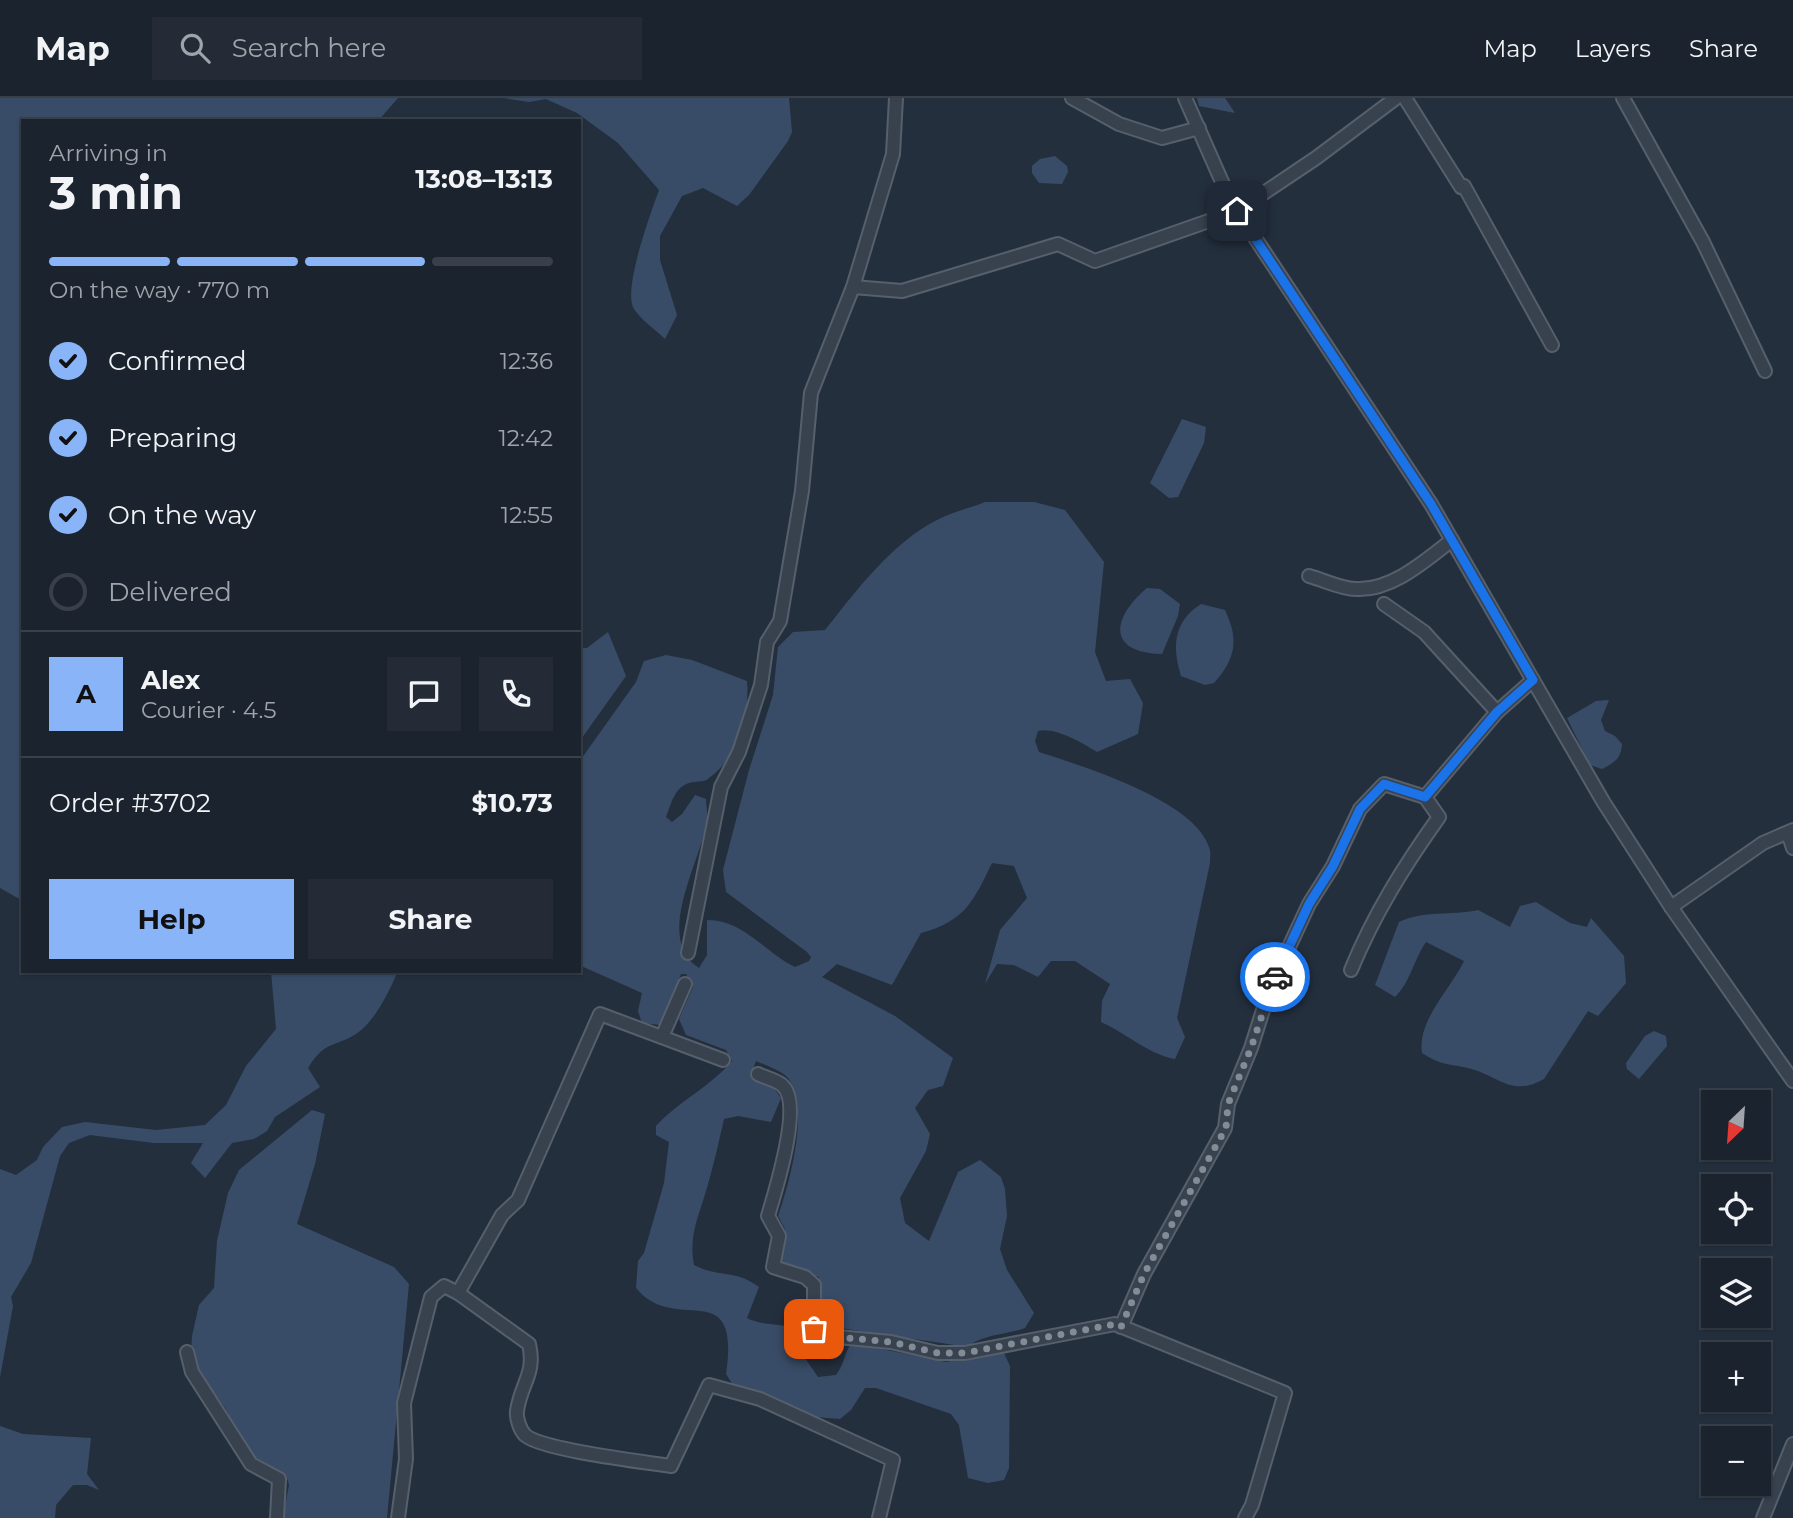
<!DOCTYPE html>
<meta charset="utf-8">
<style>
:root{--surface:#1b232e;--page:#242b36;--text:#f1f3f6;--muted:#a0a4aa;--line:#39404a;--accent:#8ab4f8}
body{margin:0;font-family:Montserrat,sans-serif;background:var(--page);color:var(--text);height:100vh;display:flex;flex-direction:column;font-size:26px;white-space:nowrap}
*{box-sizing:border-box;margin:0}
p{font-size:23px;color:var(--muted)}
.icon{flex:none;width:38px;height:38px;fill:none;stroke:currentColor;stroke-width:2;stroke-linecap:round;stroke-linejoin:round}
.map{position:relative;flex:1;overflow:hidden}
.sheet{position:absolute;left:21px;top:21px;width:560px;height:854px;display:flex;flex-direction:column;background:var(--surface);border-radius:0px;box-shadow:0 2px 5px #0004,0 0 0 2px var(--line)}
.sheet>*{flex:none}
.needle{width:46px;rotate:205deg}
.buttons{position:absolute;left:1701px;top:992px;display:grid;gap:14px}
.buttons a{display:grid;place-items:center;width:70px;height:70px;border-radius:0px;background:var(--surface);box-shadow:0 2px 5px #0004,0 0 0 2px var(--line);font-size:35px}
.pin{position:absolute;display:grid;place-items:center;width:60px;height:60px;color:#fff;margin:-30px;border-radius:14px;box-shadow:0 4px 10px #0006}
.courier{position:absolute;display:grid;place-items:center;width:70px;height:70px;margin:-35px;border:5px solid #1a73e8;border-radius:50%;background:#fff;color:#222;box-shadow:0 2px 9px #0007}
.summary em{font-style:normal;font-weight:700}
.summary div{display:flex;flex-direction:column-reverse}
.summary{display:flex;align-items:center;justify-content:space-between;height:119px;padding:0 28px}
h1{font-size:46px;font-weight:700;line-height:52px}
.bar{display:grid;grid-template-columns:repeat(4,1fr);gap:10px 7px;align-content:center;height:84px;padding:0 28px}
.bar i{height:9px;border-radius:5px;background:var(--line)}
.bar .active{background:var(--accent)}
.bar p{grid-column:span 4}
.line{display:flex;align-items:center;gap:18px;padding:0 28px;border-top:2px solid var(--line)}
.line div{flex:1}
.round{display:grid;place-items:center;flex:none;width:74px;height:74px;border-radius:0px;background:var(--page)}
ol{padding:0 28px;list-style:none}
li{display:flex;align-items:center;gap:21px;height:77px}
li p{margin-inline-start:auto}
li .icon{padding:7px;border-radius:50%;background:var(--accent);color:#111;stroke-width:4}
li:last-child{color:var(--muted)}
li i{width:38px;height:38px;border:4px solid var(--line);border-radius:50%}
.action{display:flex;gap:14px;margin-top:auto;padding:14px 28px}
.action a{flex:1;height:80px;border-radius:0px;background:var(--accent);color:#111;font-size:28px;font-weight:700;line-height:80px;text-align:center}
.action a+a{background:var(--page);color:var(--text)}
header{display:flex;align-items:center;gap:42px;box-sizing:border-box;height:98px;padding:0 35px;background:var(--surface);border-bottom:2px solid var(--line)}
header strong{font-size:33px}
nav{display:flex;gap:38px;margin-inline-start:auto;font-size:24px}
.search{width:490px;height:63px;background:var(--page);display:flex;align-items:center;gap:18px;box-sizing:border-box;padding:0 24px;border-radius:0px;color:var(--muted);font-size:26px}
.map>svg:first-child{display:block}
.water{fill:#394c67}
.lines{fill:none;stroke-linecap:round;stroke-linejoin:round}
.minor-casing{stroke:#565f6c;stroke-width:16}
.minor{stroke:#38414e;stroke-width:12}
.done{stroke:#828b98;stroke-width:7;stroke-dasharray:0 12.6}
.route{stroke:#1a73e8;stroke-width:9}
</style>
<header>
<strong>Map</strong>
<div class="search"><svg class="icon" aria-label="search" viewBox="0 0 24 24"><circle cx="10" cy="10" r="6"/><path d="M15 15l6 6"/></svg>Search here</div>
<nav><a>Map</a><a>Layers</a><a>Share</a></nav>
</header>
<div class="map">
<svg width="1793" height="1420" viewBox="0 0 1793 1420">
<rect width="100%" height="100%" fill="#242f3e"/>
<g class="water">
<polygon points="0,0 398,0 378,23 23,23 23,803 0,790"/>
<path d="M504,0h285l3,34 -4,9 -39,54 -12,11 -34,-18 -21,8 -22,40v24l17,55 -12,24c-9,-9 -24,-19 -31,-30 -12,-18 17,-97 25,-119l-41,-47 -41,-30 -31,-14 -17,3z"/>
<polygon points="1197,0 1225,0 1235,15 1199,8"/>
<polygon points="1055,58 1067,68 1068,74 1062,86 1039,85 1032,75 1032,68 1040,61"/>
<polygon points="1182,321 1206,329 1204,345 1178,399 1169,400 1150,385"/>
<path d="M985,404h49l31,8 39,52 -9,90 11,29 24,-2 13,24 -5,31 -41,18c-15,-9 -41,-25 -59,-21l-3,10 4,11c43,14 155,48 170,95 2,4 1,11 1,16l-33,155 8,19 -10,22c-27,-5 -49,-26 -74,-37l1,-21 8,-17 -35,-23h-24l-13,16 -24,-12 -17,-1 -12,20 15,-54 27,-32 -13,-32 -22,-3c-19,39 -27,58 -71,70l-29,52 -55,-21 -15,13 73,39 58,42 -10,28 -15,4 -13,18 15,26 -4,17 -26,47 5,25 24,18 29,-69 22,-12 21,17 4,12 2,27 -7,33 7,21 27,43 -9,15c-18,7 -43,6 -57,19l-141,-21 -9,-9 1,-40 -38,-12 4,-36 -7,-13c11,-31 35,-116 7,-141 -8,-6 -20,-10 -29,-14l-5,13 23,14 7,10 -10,24 -33,-6 -14,3c-5,22 -10,44 -16,65 -8,30 -20,50 -14,81 25,13 41,4 65,22l-12,31c19,10 41,3 60,15l-4,22 15,22 18,-2c9,-12 9,-25 16,-32l94,19 57,-11 7,15 -1,102 -5,12 -16,3 -20,-5 -9,-53 -8,-11 -75,-26h-11l-14,22 -11,9 -24,-2 -83,-32 -7,-11c15,-102 -50,-37 -90,-86l2,-27 6,-8 20,-70 5,-41 -13,-7v-9c23,-25 54,-39 76,-65l-6,-11 -40,-15 -7,-16 14,-32 -7,-13h-5l-20,51 -19,-2 -4,-12 4,-18 -63,-28v-203l57,-80 8,-21 22,-6 26,5 55,21c3,35 -9,76 -38,97 -4,4 -9,3 -15,4 -19,2 -22,20 -28,35l6,5 10,-8 13,-19 11,4c0,7 2,15 1,22 -6,40 -54,118 -8,147l8,-13v-35c37,0 57,32 88,47l14,-6 2,-4 -4,-5 -81,-60 -3,-22 26,-100 24,-75 5,-48 15,-15 32,-2c32,-40 67,-88 114,-111 14,-7 31,-11 46,-17z"/>
<path d="M1147,490l13,1 20,15 -2,12 -16,38c-55,-1 -51,-36 -15,-66z"/>
<path d="M1201,506l24,6c14,30 11,48 -11,73l-9,2 -24,-9c-9,-29 -8,-54 20,-72z"/>
<polygon points="608,534 626,578 579,644 579,550 587,550"/>
<path d="M1609,602l-8,20 4,11 10,5 7,8c-1,15 -8,19 -20,25l-12,-4 -23,-47 29,-17z"/>
<path d="M1536,804l34,21 17,4 4,-9 33,38 2,27 -28,33 -10,-5 -44,68c-33,19 -46,-4 -76,-11 -22,-5 -25,-2 -46,-15 -5,-33 29,-64 42,-92l-38,-19c-12,17 -16,41 -31,55l-20,-12 24,-63c25,-12 53,-6 79,-12l32,17 10,-21z"/>
<path d="M271,873h127c-9,20 -20,45 -38,60 -22,17 -34,7 -52,37l12,19 -45,30 -8,14 -13,8 -22,4 -27,35 -14,-15 12,-20h-49l-64,-8 -21,8 -9,13 -29,107 -20,34 2,9 -13,71v-208l16,6 21,-15 6,-13 19,-20 23,-5 71,8 49,-5 21,-20 20,-39 30,-37z"/>
<polygon points="1654,933 1666,938 1667,948 1639,981 1627,971 1626,965 1645,938"/>
<polygon points="312,1012 325,1016 315,1066 297,1126 394,1169 409,1186 387,1420 283,1420 289,1387 286,1377 248,1355 225,1310 197,1272 191,1258 192,1238 199,1207 214,1190 217,1143 228,1095 239,1072"/>
<polygon points="0,1328 23,1336 91,1340 87,1376 99,1392 87,1387 73,1387 56,1407 55,1420 0,1420"/>
</g>
<g class="lines">
<g class="minor-casing">
<g id="minor">
<polyline points="1072,0 1119,26 1162,40 1199,30"/>
<polyline points="1185,0 1230,102 1431,406 1604,705 1671,809 1793,983"/>
<polyline points="1405,0 1461,89 1464,88 1552,247"/>
<polyline points="1623,0 1703,144 1765,273"/>
<polyline points="853,189 902,193 1058,146 1095,163 1237,113 1316,60 1396,0"/>
<path d="M1309,478c15,4 32,13 47,13 36,2 70,-29 96,-49"/>
<polyline points="1384,506 1424,534 1497,614"/>
<polyline points="1425,699 1497,614 1533,582"/>
<polyline points="1788,735 1793,750"/>
<polyline points="1671,809 1763,745 1793,732"/>
<polyline points="688,855 721,689 739,654 761,587 767,544 780,523 802,393 811,295 853,189 893,56 896,0"/>
<polyline points="662,939 685,886"/>
<path d="M758,976c7,4 20,6 25,12 20,19 -8,106 -15,130l11,20 -6,31 32,10 9,8v44l13,7 64,6 47,11h27l150,-29 170,69 -33,112 -7,13"/>
<polyline points="458,1195 502,1117 518,1102 600,916 723,962"/>
<path d="M1121,1229l23,-53 81,-146 3,-24 23,-56 19,-60 39,-84 24,-38 27,-57 24,-25 41,13 14,20c-35,49 -65,97 -88,153"/>
<polyline points="187,1254 192,1274 251,1366 279,1381 277,1420"/>
<path d="M398,1420l8,-59 -2,-56 27,-106 13,-11 14,7 71,51c7,30 -8,39 -12,67 -1,7 3,19 8,24 16,15 120,27 146,31l38,-81 51,14 133,61 -14,58"/>
<polyline points="1763,1420 1793,1346"/>
</g>
</g>
<use href="#minor" class="minor"/>
</g>
<g class="lines">
<polyline class="done" points="814,1231 827,1238 891,1244 938,1255 965,1255 1115,1226 1121,1229 1144,1176 1226,1030 1228,1006 1251,950 1275,879"/>
<polyline class="route" points="1237,113 1431,406 1533,582 1497,614 1425,699 1384,686 1360,711 1333,768 1309,806 1275,879"/>
</g>
</svg>
<div class="buttons">
<a><svg class="needle" viewBox="-14 -14 28 28"><path d="M0-13l5 13h-10z" fill="#e53935"/><path d="M0 13l5-13h-10z" fill="#a0a4aa"/></svg></a>
<a><svg class="icon" aria-label="locate" viewBox="0 0 24 24"><circle cx="12" cy="12" r="6"/><path d="M12 2v4M12 18v4M2 12h4M18 12h4"/></svg></a>
<a><svg class="icon" aria-label="layers" viewBox="0 0 24 24"><path d="M12 4l9 5-9 5-9-5zM3 14l9 5 9-5"/></svg></a>
<a>+</a>
<a>−</a>
</div>
<div class="pin" style="left:814px;top:1231px;background:#ea580c"><svg class="icon" aria-label="bag" viewBox="0 0 24 24"><path d="M5 8h14l-1 12H6zM9 8a3 3 0 0 1 6 0"/></svg></div>
<div class="pin" style="left:1237px;top:113px;background:#1f2937"><svg class="icon" aria-label="home" viewBox="0 0 24 24"><path d="M3 11l9-7 9 7M6 9v11h12V9"/></svg></div>
<div class="courier" style="left:1275px;top:879px"><svg class="icon" aria-label="car" viewBox="0 0 24 24"><path d="M5 17H2v-5l4-1 3-4h7l3 4 3 1v5h-3M9 17h6M6 11h13"/><circle cx="7" cy="17" r="2"/><circle cx="17" cy="17" r="2"/></svg></div>
<section class="sheet">
<div class="summary"><div><h1>3 min</h1><p>Arriving in</p></div><em>13:08–13:13</em></div>
<div class="bar"><i class="active"></i><i class="active"></i><i class="active"></i><i></i><p>On the way · 770 m</p></div>
<ol>
<li><svg class="icon" aria-label="check" viewBox="0 0 24 24"><path d="M5 12l5 5 9-10"/></svg>Confirmed<p>12:36</p></li>
<li><svg class="icon" aria-label="check" viewBox="0 0 24 24"><path d="M5 12l5 5 9-10"/></svg>Preparing<p>12:42</p></li>
<li><svg class="icon" aria-label="check" viewBox="0 0 24 24"><path d="M5 12l5 5 9-10"/></svg>On the way<p>12:55</p></li>
<li><i></i>Delivered</li>
</ol>
<div class="line" style="height:126px"><b class="round" style="background:var(--accent);color:#111">A</b><div><b>Alex</b><p>Courier · 4.5</p></div><a class="round"><svg class="icon" aria-label="chat" viewBox="0 0 24 24"><path d="M4 5h16v11H9l-5 4z"/></svg></a><a class="round"><svg class="icon" aria-label="phone" viewBox="0 0 24 24"><path d="M5 4h4l2 5-3 2q2 4 5 5l2-3 5 2v4C11 20 4 13 5 4z"/></svg></a></div>
<div class="line" style="height:91px"><div>Order #3702</div><b>$10.73</b></div>
<div class="action"><a>Help</a><a>Share</a></div>
</section>
</div>
